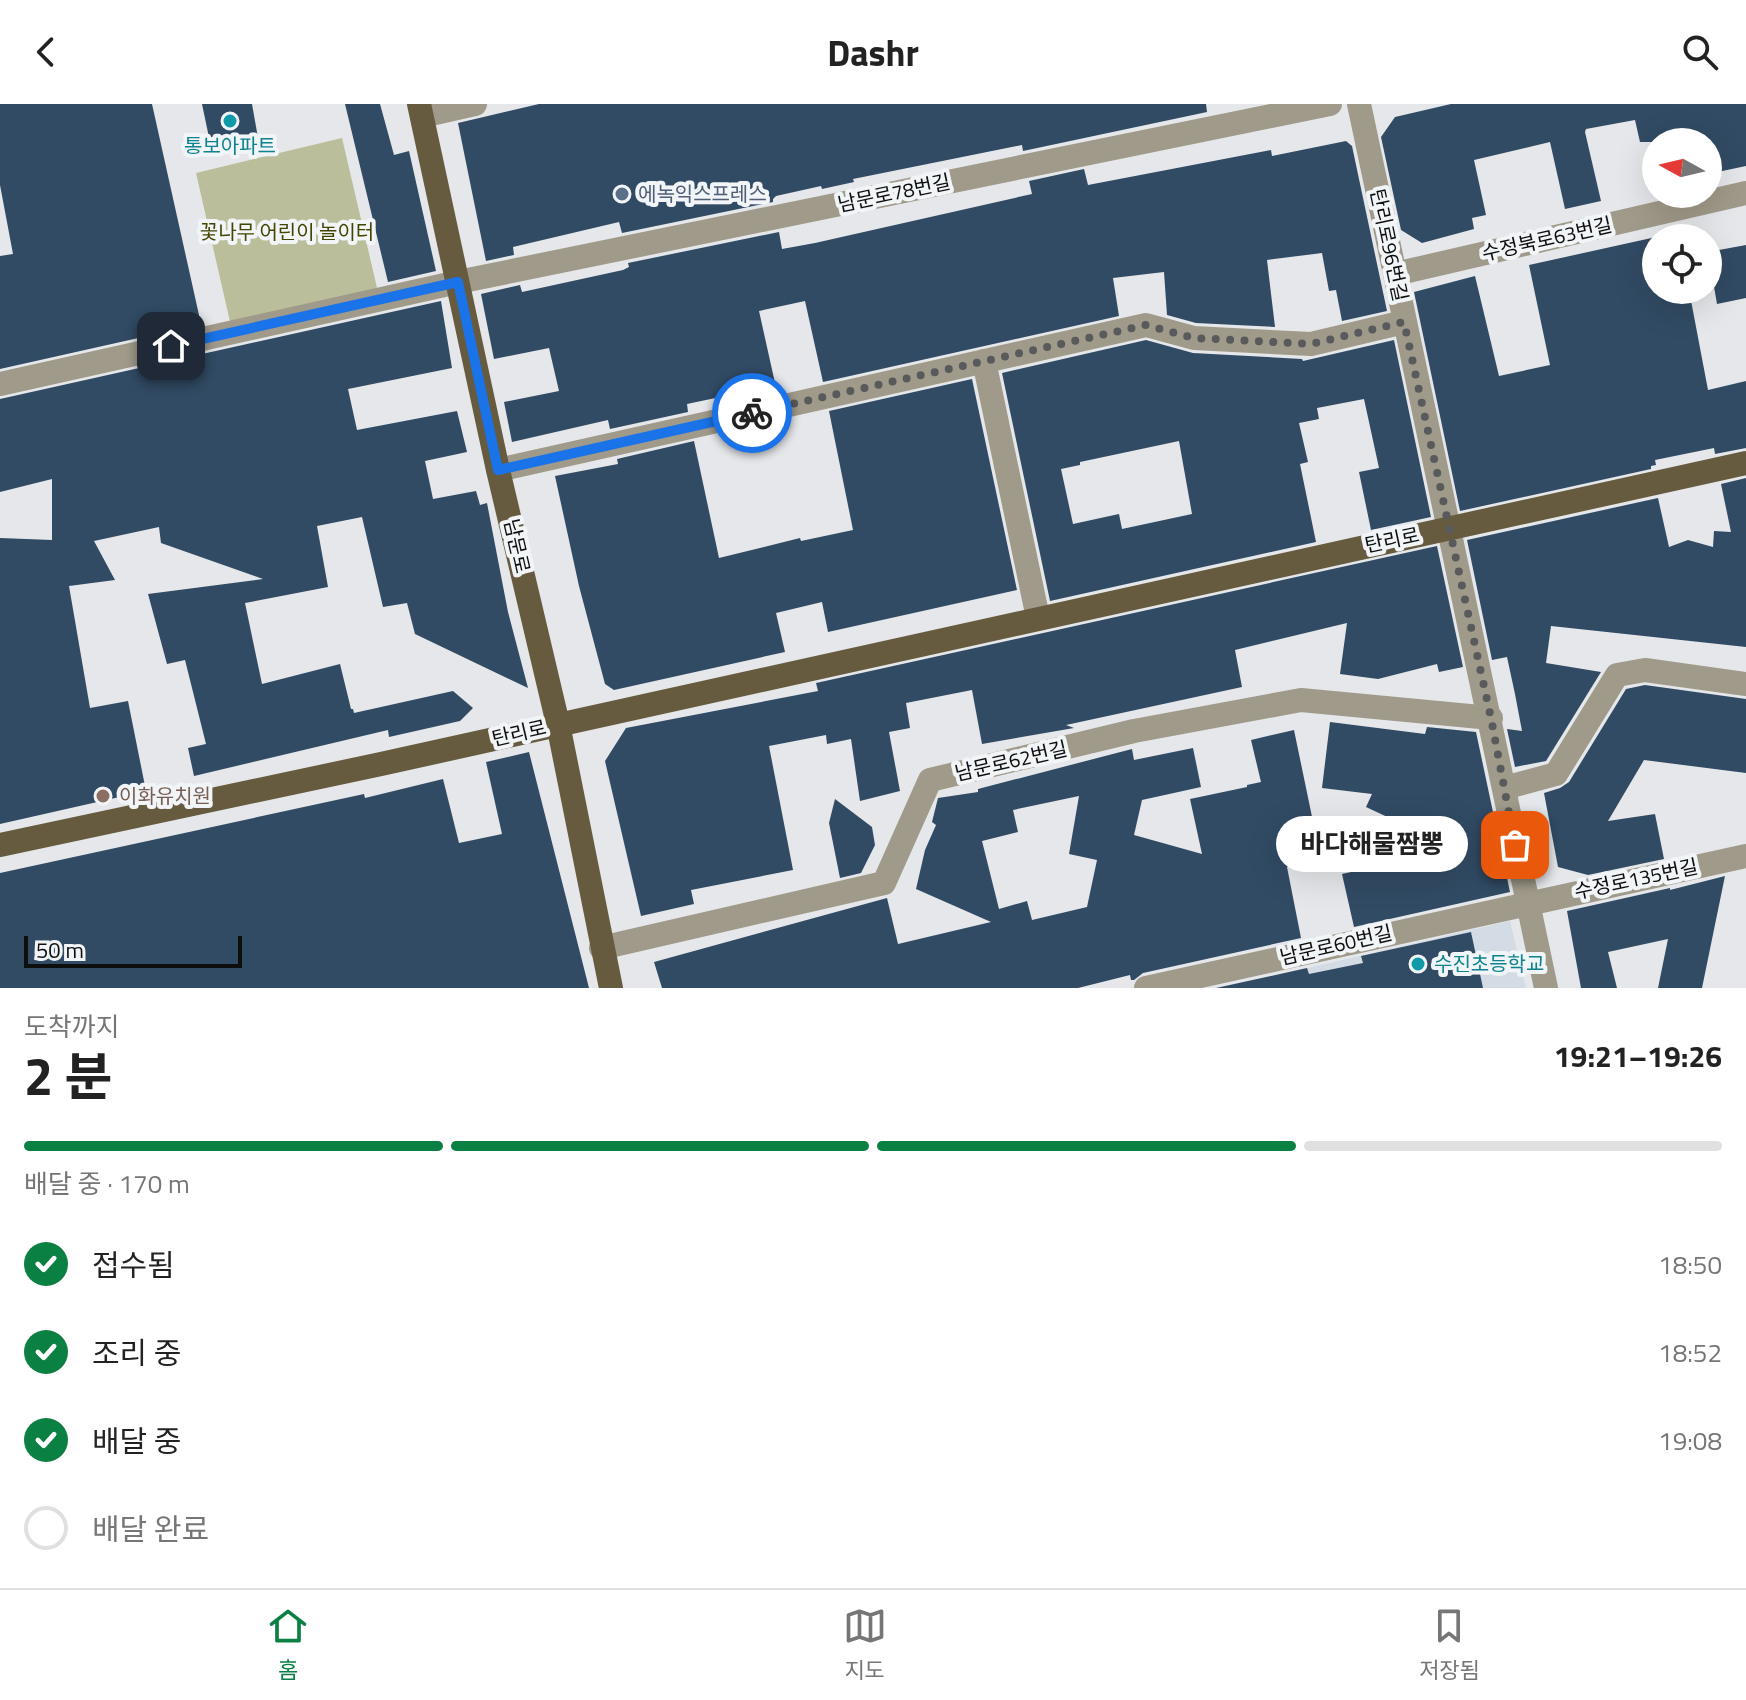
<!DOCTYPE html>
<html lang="ko">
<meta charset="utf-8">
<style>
:root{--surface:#fff;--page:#f2f2f2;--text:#222;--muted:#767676;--line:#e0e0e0;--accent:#0b8043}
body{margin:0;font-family:"Titillium Web","Noto Sans KR",sans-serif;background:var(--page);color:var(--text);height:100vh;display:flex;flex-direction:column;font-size:30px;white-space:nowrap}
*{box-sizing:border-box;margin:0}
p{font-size:26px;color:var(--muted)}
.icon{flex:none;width:44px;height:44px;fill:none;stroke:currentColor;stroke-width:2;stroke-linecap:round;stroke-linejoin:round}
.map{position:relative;height:884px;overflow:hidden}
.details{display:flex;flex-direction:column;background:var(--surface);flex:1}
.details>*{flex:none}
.needle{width:52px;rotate:278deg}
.fabs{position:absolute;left:1642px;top:24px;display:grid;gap:16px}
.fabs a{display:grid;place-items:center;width:80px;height:80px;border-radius:50%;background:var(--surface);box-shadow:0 8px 32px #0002;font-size:40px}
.scale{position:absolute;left:24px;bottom:20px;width:218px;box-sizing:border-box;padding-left:8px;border:4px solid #0d0e0e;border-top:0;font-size:22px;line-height:28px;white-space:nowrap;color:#0d0e0e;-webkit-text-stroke:6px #f2f5f7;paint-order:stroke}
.pin{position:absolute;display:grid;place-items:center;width:68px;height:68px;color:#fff;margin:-34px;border-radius:16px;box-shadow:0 4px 12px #0006}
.courier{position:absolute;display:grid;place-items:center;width:80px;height:80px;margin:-40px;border:6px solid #1a73e8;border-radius:50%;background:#fff;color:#222;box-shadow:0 2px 10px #0007}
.bubble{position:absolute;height:56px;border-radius:28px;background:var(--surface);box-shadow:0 8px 32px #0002;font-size:26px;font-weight:700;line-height:56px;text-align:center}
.headline em{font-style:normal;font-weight:700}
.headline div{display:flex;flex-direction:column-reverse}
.headline{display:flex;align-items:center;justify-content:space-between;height:136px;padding:0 24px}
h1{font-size:52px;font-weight:700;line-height:60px}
.bar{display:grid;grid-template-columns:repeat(4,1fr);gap:12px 8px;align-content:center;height:96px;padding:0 24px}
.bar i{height:10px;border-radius:6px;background:var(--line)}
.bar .active{background:var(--accent)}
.bar p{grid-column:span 4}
ol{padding:0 24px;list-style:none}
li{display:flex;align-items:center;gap:24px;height:88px}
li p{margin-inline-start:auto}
li .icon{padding:8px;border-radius:50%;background:var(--accent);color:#fff;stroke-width:4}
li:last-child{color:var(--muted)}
li i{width:44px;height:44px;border:4px solid var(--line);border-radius:50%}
header{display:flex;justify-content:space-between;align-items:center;height:104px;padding:0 24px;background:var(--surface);font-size:36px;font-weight:700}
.menu{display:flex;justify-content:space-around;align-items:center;height:112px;border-top:2px solid var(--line);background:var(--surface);font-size:22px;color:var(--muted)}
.menu a{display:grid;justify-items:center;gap:4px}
.menu .active{color:var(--accent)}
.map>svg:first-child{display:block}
.built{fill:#d3dbe4}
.green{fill:#bbbe9b}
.building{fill:#314b64;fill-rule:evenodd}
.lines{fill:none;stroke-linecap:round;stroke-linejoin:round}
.minor{stroke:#a09a8a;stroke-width:24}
.major{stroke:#665b3f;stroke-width:24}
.done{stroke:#595a5b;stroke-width:8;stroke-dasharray:0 14.4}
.route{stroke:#1a73e8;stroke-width:10}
.culture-dot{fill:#0f9aa8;stroke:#f2f5f7;stroke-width:3}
.service-dot{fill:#5c6f8a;stroke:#f2f5f7;stroke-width:3}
.education-dot{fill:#8d6e63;stroke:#f2f5f7;stroke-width:3}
.labels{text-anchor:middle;stroke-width:8;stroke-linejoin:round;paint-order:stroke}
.culture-label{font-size:20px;fill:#0d838f;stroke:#f2f5f7}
.street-label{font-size:20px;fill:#0d0e0e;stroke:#f2f5f7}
.service-label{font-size:20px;fill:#4e5e75;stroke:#f2f5f7;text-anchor:start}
.park-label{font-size:20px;fill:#444501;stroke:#f2f5f7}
.education-label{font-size:20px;fill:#785e54;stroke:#f2f5f7;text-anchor:start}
</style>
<header><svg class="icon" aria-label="back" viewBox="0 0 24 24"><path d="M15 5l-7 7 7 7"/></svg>Dashr<svg class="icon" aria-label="search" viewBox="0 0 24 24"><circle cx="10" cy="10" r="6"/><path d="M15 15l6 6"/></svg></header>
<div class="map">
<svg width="1746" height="884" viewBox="0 0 1746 884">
<rect width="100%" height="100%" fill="#e5e7ea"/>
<polygon class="built" points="1510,817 1526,884 1221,884"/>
<polygon class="green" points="342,34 378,188 231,222 196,69"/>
<g class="building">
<polygon points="0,0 152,0 201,220 0,265 0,152 13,150 0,81"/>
<polygon points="202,0 252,0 258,34 211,43"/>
<polygon points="345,0 380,0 394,51 409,47 436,167 388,178"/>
<polygon points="539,0 1206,0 1207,8 1023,47 1022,41 853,75 854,78 822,85 821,82 776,92 773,95 773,98 622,129 619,118 513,143 514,151 486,157 458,19"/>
<polygon points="1451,0 1746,0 1746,62 1708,70 1708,38 1640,38 1635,16 1586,25 1585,28 1601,97 1565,105 1550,38 1474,56 1486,111 1472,114 1474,125 1422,139 1401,126 1381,33 1395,13"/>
<polygon points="1346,37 1352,42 1387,207 1342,217 1336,186 1329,187 1322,149 1267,156 1275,223 1196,219 1167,211 1164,168 1113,174 1119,212 823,278 805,197 759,207 777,288 745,295 744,288 687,300 688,308 610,325 608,316 512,338 504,298 559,287 549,244 494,255 481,190 520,181 522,188 623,166 629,163 628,159 779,128 782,145 815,139 1032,90 1029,77 1084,65 1088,81 1271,46 1272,52"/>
<polygon points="1656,133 1656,186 1689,186 1708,286 1746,277 1746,344 1715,350 1714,344 1655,356 1656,361 1651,362 1651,365 1460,407 1414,188 1475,172 1499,272 1550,261 1529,161"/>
<polygon points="1746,141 1746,194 1717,200 1708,148"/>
<polygon points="441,197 452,264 348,285 357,326 457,307 467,348 425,357 433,395 476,387 480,401 487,399 508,508 528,584 415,530 407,499 383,503 362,413 317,422 328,483 245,499 262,580 340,560 351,605 353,605 354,609 453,587 473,604 460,617 389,633 388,626 194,672 188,644 206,640 185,556 167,560 148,490 263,475 161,439 159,423 94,437 115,476 69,482 90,604 128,597 146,687 0,720 0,434 52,436 52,375 0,388 0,295"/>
<path d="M1146,236l47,13 109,6 1,2 91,-21 37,177 -60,13 -12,-58 20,-4 -15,-69 -47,9 2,11 -20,4 9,39 -8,2 16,78 -266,59 -48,-228zM1179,337l13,73 -70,15 -3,-15 -46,10 -12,-55 19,-4v-3z"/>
<polygon points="972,275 1017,486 828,528 822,498 776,509 785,548 614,586 605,580 579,482 555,372 618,360 617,355 694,337 719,454 800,434 801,437 853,426 829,307"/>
<polygon points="1746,374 1746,543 1551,522 1546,559 1601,568 1546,657 1515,663 1507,625 1522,627 1515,590 1507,553 1492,556 1467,436 1658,394 1669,443 1688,436 1713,443 1714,427 1731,428 1721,380"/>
<polygon points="1437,442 1463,563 1439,568 1437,560 1378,575 1340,570 1347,519 1235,546 1242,583 1066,621 1074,624 982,640 972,586 906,599 910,624 889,628 900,687 860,697 851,635 827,640 826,631 769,642 793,766 691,786 694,800 641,812 605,657 626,624 818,587 816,579"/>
<polygon points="1645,581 1746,595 1746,669 1644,656 1608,717 1655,710 1664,755 1588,771 1558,763 1544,689 1560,684 1569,678 1626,585"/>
<polygon points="1330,618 1425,630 1427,623 1476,628 1510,788 1354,823 1342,770 1456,745 1366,703 1372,690 1322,684"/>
<path d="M1294,626l27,130 -34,7 14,71 -158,35 -9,7h-3l-1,-5 -52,13h-416l-8,-26 233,-64 11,46 93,-22 -75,-33 9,-39 11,-25 -4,-3 6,-24 40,-6v-3l154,-40 2,11 59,-12 8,39 -59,13 -8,35 68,19 -12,-55 57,-12v-2l14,-3 -10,-42zM1079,692l-10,58 28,6 -10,47 -55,13 -5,-19 -28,8 -17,-68 36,-9 -5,-22z"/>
<polygon points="529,648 589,884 0,884 0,769 364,690 365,694 443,675 459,739 502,730 486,658"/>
<polygon points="835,695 872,723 875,741 861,769 840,774 829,719"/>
<polygon points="1725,772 1702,884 1658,884 1668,835 1608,848 1617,884 1581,884 1567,807 1670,784 1670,786"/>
<polygon points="1471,828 1483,884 1216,884 1307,864 1309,870 1363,859 1361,852"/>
</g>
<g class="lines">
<g class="minor">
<polyline points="1359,0 1546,884"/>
<polyline points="422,12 475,0"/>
<polyline points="1395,170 1746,89"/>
<polyline points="984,257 1038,514"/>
<polyline points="0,280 458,178 1330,0"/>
<polyline points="498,366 1146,221 1194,234 1311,240 1404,218"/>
<polyline points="1504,684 1556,670 1617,571 1645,566 1746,580"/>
<polyline points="601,844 884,779 930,676 1134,627 1301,596 1491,614"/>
<polyline points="1146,884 1746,752"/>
</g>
<g class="major">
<polyline points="419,0 498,366 558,620 611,884"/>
<polyline points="0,741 381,660 1746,359"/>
</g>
</g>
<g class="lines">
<polyline class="done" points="752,309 1146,221 1194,234 1311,240 1404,218 1491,614 1515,741"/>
<polyline class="route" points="171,242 458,178 498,366 752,309"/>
</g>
<g class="culture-dot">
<circle cx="230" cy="17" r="8"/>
<circle cx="1418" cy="860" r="8"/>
</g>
<circle class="service-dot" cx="622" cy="90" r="8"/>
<circle class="education-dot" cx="103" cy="692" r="8"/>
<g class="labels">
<g class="culture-label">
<text x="230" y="49">통보아파트</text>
<text x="1434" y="867" text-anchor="start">수진초등학교</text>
</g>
<g class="street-label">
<text transform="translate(894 89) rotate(-12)" y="7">남문로78번길</text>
<text transform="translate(1547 135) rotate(-13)" y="7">수정북로63번길</text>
<text transform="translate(1389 141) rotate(78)" y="7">탄리로96번길</text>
<text transform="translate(1392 436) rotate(-12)" y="7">탄리로</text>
<text transform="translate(517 442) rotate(77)" y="7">남문로</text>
<text transform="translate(519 629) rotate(-13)" y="7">탄리로</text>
<text transform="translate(1011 657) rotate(-13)" y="7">남문로62번길</text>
<text transform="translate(1636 775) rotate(-12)" y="7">수정로135번길</text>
<text transform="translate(1336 841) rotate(-13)" y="7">남문로60번길</text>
</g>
<g class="service-label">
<text x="638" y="97">에녹익스프레스</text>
</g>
<g class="park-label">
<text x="287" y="135">꽃나무 어린이 놀이터</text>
</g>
<g class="education-label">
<text x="119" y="699">이화유치원</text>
</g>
</g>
</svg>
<div class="fabs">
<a><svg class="needle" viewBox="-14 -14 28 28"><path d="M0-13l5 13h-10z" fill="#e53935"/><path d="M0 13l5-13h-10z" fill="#767676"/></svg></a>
<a><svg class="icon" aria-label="locate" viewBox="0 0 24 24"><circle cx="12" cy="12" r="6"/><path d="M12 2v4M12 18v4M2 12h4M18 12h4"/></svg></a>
</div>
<div class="scale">50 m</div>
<div class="pin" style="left:1515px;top:741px;background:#ea580c"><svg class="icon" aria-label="bag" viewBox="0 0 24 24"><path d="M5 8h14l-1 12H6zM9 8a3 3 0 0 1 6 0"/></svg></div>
<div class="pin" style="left:171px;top:242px;background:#1f2937"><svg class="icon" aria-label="home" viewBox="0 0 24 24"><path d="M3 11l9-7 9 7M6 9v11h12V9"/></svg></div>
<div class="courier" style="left:752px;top:309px"><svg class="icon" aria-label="bike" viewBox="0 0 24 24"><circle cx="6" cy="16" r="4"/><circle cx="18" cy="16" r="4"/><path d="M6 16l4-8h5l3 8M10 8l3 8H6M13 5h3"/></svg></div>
<div class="bubble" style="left:1276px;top:712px;width:192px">바다해물짬뽕</div>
</div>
<section class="details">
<div class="headline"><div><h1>2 분</h1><p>도착까지</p></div><em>19:21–19:26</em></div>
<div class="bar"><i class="active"></i><i class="active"></i><i class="active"></i><i></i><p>배달 중 · 170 m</p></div>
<ol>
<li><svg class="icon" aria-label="check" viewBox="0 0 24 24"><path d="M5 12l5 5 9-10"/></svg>접수됨<p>18:50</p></li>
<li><svg class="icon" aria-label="check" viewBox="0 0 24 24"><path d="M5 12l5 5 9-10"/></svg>조리 중<p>18:52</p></li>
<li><svg class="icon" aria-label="check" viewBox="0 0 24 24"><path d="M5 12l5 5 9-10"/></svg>배달 중<p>19:08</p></li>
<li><i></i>배달 완료</li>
</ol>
</section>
<nav class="menu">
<a class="active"><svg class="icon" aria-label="home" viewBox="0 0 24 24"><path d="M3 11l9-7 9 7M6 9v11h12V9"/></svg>홈</a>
<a><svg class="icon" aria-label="map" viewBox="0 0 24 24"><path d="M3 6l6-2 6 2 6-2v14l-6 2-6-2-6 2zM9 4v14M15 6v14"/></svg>지도</a>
<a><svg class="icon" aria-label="saved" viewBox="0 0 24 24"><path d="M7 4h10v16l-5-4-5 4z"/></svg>저장됨</a>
</nav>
